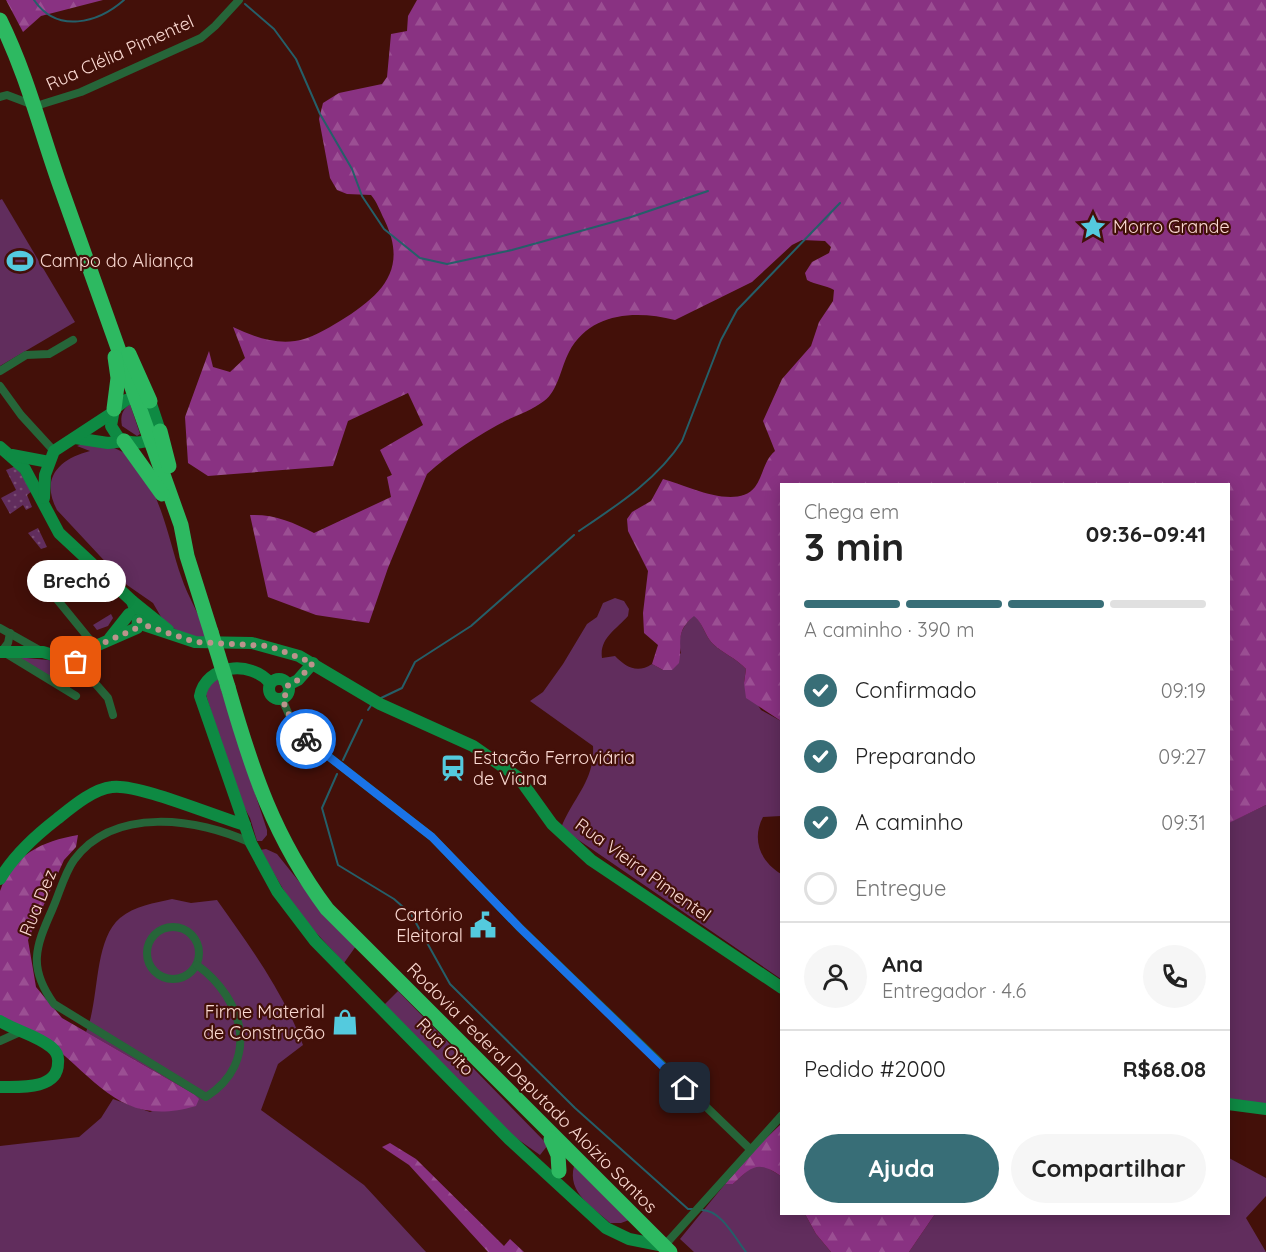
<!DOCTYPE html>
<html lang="pt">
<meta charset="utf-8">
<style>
:root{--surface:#fff;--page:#f6f6f6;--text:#222;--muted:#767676;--line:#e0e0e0;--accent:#386e77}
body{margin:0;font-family:Quicksand,sans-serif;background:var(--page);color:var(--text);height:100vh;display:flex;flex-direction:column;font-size:22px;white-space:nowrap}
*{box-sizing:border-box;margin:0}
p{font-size:20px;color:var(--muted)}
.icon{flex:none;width:33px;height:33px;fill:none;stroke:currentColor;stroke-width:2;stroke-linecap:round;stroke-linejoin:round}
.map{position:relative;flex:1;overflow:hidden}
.side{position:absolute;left:780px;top:483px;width:450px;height:732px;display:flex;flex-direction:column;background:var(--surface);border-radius:0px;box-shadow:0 3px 15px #0003}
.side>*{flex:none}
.pin{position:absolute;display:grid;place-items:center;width:51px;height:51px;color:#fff;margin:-26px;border-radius:12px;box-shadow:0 3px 9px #0006}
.courier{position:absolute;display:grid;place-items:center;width:60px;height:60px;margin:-30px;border:4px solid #1a73e8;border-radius:50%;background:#fff;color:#222;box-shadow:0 2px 8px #0007}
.bubble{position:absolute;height:42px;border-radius:21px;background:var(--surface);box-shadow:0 3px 15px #0003;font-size:20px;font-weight:800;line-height:42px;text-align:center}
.head em{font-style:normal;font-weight:800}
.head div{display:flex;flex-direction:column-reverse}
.head{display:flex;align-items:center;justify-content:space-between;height:102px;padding:0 24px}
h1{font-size:39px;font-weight:800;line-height:45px}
.bar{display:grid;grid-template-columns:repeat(4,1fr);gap:9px 6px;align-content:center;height:72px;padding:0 24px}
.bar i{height:8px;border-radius:4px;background:var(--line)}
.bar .active{background:var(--accent)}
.bar p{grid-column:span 4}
.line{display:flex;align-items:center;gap:15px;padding:0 24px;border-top:2px solid var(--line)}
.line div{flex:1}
.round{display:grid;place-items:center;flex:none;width:63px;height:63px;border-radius:32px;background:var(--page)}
ol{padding:0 24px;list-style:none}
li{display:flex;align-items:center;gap:18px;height:66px}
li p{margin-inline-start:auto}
li .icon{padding:6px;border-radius:50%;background:var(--accent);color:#fff;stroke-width:4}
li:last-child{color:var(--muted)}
li i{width:33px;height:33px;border:3px solid var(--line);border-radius:50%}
.cta{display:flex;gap:12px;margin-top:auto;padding:12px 24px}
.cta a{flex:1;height:69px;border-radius:36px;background:var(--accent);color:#fff;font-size:24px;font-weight:800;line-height:69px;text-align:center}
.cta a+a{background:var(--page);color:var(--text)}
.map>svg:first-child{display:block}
.green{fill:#612d5d}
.forest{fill:url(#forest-firs)}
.garden{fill:url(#garden-dots)}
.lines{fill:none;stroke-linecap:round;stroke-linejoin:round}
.stream{stroke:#255f69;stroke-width:2}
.street{stroke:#266539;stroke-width:8}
.secondary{stroke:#0e8a43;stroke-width:12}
.highway{stroke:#2db961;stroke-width:15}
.highway-bridge{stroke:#2db961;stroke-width:15}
.done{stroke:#bb938c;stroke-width:6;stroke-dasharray:0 10.8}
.route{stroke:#1a73e8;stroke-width:8}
.labels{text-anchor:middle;stroke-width:4.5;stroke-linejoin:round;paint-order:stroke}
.street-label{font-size:18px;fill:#fbd9d2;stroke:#431009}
.poi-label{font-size:18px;fill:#fbd9d2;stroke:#431009;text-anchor:start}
</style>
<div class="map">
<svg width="1266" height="1252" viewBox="0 0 1266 1252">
<defs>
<pattern id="forest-firs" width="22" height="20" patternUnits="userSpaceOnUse" patternTransform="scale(1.5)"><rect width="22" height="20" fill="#893282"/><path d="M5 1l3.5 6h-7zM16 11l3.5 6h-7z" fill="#9b4f93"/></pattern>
<pattern id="garden-dots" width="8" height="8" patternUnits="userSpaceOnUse" patternTransform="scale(1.5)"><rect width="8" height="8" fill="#612d5d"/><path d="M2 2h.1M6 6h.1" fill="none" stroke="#794b73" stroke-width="1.8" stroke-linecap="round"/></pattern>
</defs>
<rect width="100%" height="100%" fill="#431009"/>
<g class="green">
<polygon points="2,199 75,322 0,366 0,200"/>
<path d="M130,404l10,30 -3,2 -15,-10c-2,-10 0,-16 8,-22z"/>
<path d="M82,444c10,1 23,0 32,4 42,14 54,92 67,128 7,22 21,42 27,64l-24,-5 -20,-13 -11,-19 -26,-18 -70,-75c-17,-32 2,-51 33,-59l-13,-5z"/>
<path d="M615,598l9,3 5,8 -1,7c-11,13 -29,22 -26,42l13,-2c11,11 22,18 37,8l11,6 18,-17c-4,-16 1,-26 13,-38 9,8 10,19 18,28 10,10 24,15 34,26l-2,14 17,27 20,11v95l-18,1c-12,23 -2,45 18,57v105l-220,-151c12,-31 34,-47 32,-82l-63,-45 13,-9 20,-28 24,-40 10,-7 6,-14z"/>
<polygon points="111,614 113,618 108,626 97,630 93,625"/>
<polygon points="16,657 69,662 80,671 69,689"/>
<polygon points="217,677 267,830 267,835 262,841 257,841 250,818 234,788 204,688"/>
<polygon points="1266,805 1266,1105 1229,1100 1228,823"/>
<polygon points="266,849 277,854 329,919 356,946 344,963 296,911 260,850"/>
<path d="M172,899l19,4 26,-3c32,45 67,93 86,145l-25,19 -17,46 103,75 62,67h-426v-106l79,-9 22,-19 12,-19 37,13 44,-18 -108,-62c14,-32 7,-91 34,-114 14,-12 35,-15 52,-19z"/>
<polygon points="398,991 548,1145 540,1155 499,1126 383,1006"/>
<polygon points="1229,1158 1266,1178 1266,1196 1246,1218 1266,1252 909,1252 935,1214 1228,1214"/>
<polygon points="758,1165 766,1167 781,1176 782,1214 805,1214 816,1234 831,1252 694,1252 680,1239 725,1184 733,1184 749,1169"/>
<path d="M574,1166l55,54 -8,3h-11c-18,-17 -43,-30 -36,-57z"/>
</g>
<g class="forest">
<polygon points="6,0 103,0 41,16 23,32"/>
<path d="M417,0h849v805l-37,18 -1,-339h-446l-1,237 -35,-23 -2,-15 2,-14c-10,-11 -24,-16 -34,-26 -8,-9 -9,-20 -18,-27 -20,17 -11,26 -15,47l-7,7h-9l-11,-6 6,-19 -14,-12 -1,-20 5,-42 -20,-40 -1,-12 5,-7 19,-11 12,-22c23,6 73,32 92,8 8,-11 9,-27 20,-36l-12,-30 19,-42 29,-33 8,-24 14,-21 1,-11c-9,-5 -18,-5 -27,-10l-2,-7 7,-11 17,-9 2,-6 -6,-6 -23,-1 -10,5 -40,37 -77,38c-39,-10 -85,-8 -106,32 -8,15 -11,39 -25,49 -12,9 -24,13 -37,19 -27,14 -58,34 -80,54l-39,94 -19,55 -53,-8 -48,-18 -18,-82c24,-1 43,7 64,18l77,-36 -4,-20 5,-2 -12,-25 43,-25 -15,-32 -60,28 -15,45 -125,10 -20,-13 -3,-46 24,-66 4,16 17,5 15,-14 -12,-31c19,9 40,17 62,14 15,-2 32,-12 45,-20 42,-26 69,-52 44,-102 -4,-8 -7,-17 -13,-24l-24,-1 -10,-4 -7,-12 -11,-59 4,-16 16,-10 43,-9 5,-7 4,-43 16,-3 1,-15z"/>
<path d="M78,835l-2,12 -12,13 -36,80 8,47 26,31 132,76 5,5 -3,7c-76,22 -98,-27 -151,-66 -13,-10 -30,-17 -45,-24v-125c13,-36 42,-50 78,-56z"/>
<path d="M781,1124v52c-23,-16 -29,-10 -48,8h-8l30,-35z"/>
<polygon points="390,1143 416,1159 504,1246 510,1239 524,1252 488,1252 409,1165 382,1147"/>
<polygon points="805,1214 935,1214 909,1252 831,1252 816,1234"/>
</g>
<g class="garden">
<polygon points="16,466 32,491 27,495 32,507 26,510 23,505 10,514 1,498 16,490 6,470"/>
<polygon points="38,528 47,547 41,549 28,533"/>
</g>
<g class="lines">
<g class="stream">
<path d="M34,0c23,34 64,23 90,0"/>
<polyline points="245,4 274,29 296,59 320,114 352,169 362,196 384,229 420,258 447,264 512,250 631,217 708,191"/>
<path d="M579,531c37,-25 79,-52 103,-90l39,-101 16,-30 103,-107"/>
<polyline points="379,699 402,688 415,662 471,626 574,535"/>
<polyline points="368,710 372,704"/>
<polyline points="343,760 362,720"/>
<polyline points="337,774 322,808 338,865 394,899 411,914 450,984 575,1108 688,1209 693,1209"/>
<path d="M702,1210c19,0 33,28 44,42"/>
</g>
<g class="street">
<polyline points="0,97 7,95 36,106 81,92 201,38 215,26 239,0"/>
<polyline points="0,371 26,355 49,354 73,340"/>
<polyline points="0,386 21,415 54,451"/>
<polyline points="42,581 95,646"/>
<polyline points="0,628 41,651"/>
<polyline points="10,633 8,643 2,651 76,696"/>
<polyline points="72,657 108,698 113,715"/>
<polyline points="282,699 294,726 305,738 432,837 520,928 749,1148"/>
<circle cx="173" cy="953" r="26"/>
<path d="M197,965c47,34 64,97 9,132l-152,-93c-26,-36 -19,-56 -2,-94 7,-15 12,-36 22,-50 40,-54 124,-42 177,-17"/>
<polyline points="0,1041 20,1032"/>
<polyline points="664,1246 782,1115"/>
</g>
<g class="secondary">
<path d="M136,397l14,4 10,30c-9,14 -29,14 -42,6l-7,-11 3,-17 12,-9z"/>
<polyline points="75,438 108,443 124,441"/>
<polyline points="0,447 25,469 59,533 132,601 135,609"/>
<polyline points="12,455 49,462"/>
<polyline points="44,498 45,475 54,451 112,413"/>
<polyline points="132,601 168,630"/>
<polyline points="139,620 144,625 195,642 252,643 299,656 380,704 473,746 519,778 552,824 591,860 782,988"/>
<polyline points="110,638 129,614"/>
<polyline points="0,652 43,652 66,659 137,628 138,620"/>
<circle cx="279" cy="689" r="10"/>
<path d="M270,683c-19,-23 -64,-19 -70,13l51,147 26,48 38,50 194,198 86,79 11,10 23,11 35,7"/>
<polyline points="288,685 298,680 313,663"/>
<path d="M0,879c14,-24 35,-43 57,-60 15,-12 36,-30 55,-32 25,-4 104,30 133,38"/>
<path d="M0,1021c16,10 36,14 51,26 5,4 8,9 7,16 0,27 -39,24 -58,24"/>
<polyline points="1228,1104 1266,1109"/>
</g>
<g class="highway">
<path d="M0,20c28,57 41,113 62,171 40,111 79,223 119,334l6,31 24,76"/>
<polyline points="129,354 150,401"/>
<polyline points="114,409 118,378 115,357"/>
<polyline points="160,431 169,466"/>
<polyline points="124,441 162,494"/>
<path d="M228,687c24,84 46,151 99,222l343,343"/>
<polyline points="551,1139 558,1155 559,1171"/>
</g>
<polyline class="highway-bridge" points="211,632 228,687"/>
</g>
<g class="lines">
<polyline class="done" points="76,662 72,657 137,628 139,620 144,625 195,642 269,646 313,663 298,680 288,685 288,692 282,699 294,726 306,739"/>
<polyline class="route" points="306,739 432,837 520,928 685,1088"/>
</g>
<defs>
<g id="sight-bare" transform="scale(2.07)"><path d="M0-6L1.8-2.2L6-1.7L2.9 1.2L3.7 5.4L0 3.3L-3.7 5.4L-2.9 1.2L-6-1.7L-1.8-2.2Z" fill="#54cade" stroke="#431009" stroke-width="2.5" paint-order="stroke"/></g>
<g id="stadium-bare" transform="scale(2.07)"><path d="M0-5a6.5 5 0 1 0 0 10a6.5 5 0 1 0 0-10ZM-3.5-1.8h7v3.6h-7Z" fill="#54cade" stroke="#431009" stroke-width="2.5" paint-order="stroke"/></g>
<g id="station-bare" transform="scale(2.07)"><path d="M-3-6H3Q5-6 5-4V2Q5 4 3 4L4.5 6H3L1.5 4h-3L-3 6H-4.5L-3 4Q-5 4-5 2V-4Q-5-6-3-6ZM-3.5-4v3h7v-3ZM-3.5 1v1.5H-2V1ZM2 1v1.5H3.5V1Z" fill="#54cade" stroke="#431009" stroke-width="2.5" paint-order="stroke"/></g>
<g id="civic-bare" transform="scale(2.07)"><path d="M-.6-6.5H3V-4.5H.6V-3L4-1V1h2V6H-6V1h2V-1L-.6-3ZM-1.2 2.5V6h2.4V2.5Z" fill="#54cade" stroke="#431009" stroke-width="2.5" paint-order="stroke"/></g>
<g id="shop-bare" transform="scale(2.07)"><path d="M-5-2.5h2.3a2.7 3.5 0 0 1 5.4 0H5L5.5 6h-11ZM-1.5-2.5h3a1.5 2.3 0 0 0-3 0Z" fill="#54cade" stroke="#431009" stroke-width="2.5" paint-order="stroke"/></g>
</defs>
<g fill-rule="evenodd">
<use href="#sight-bare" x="1093" y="227"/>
<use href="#stadium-bare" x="20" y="261"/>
<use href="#station-bare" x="453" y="768"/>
<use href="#civic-bare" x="483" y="925"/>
<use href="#shop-bare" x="345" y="1022"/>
</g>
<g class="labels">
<g class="street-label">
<text transform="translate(120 53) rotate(-24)" y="6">Rua Clélia Pimentel</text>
<text transform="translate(643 870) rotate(36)" y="6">Rua Vieira Pimentel</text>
<text transform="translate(38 903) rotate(-68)" y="6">Rua Dez</text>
<text transform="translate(445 1047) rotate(45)" y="6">Rua Oito</text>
<text transform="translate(532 1088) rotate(45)" y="6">Rodovia Federal Deputado Aloízio Santos</text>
</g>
<g class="poi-label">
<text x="1113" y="233">Morro Grande</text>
<text x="40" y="267">Campo do Aliança</text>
<text x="473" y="764">Estação Ferroviária<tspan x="473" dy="21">de Viana</tspan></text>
<text x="463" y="921" text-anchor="end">Cartório<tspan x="463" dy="21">Eleitoral</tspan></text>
<text x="325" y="1018" text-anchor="end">Firme Material<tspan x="325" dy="21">de Construção</tspan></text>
</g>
</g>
</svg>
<div class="pin" style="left:76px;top:662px;background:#ea580c"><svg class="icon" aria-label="bag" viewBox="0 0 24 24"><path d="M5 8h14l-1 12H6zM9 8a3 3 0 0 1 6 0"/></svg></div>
<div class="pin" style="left:685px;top:1088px;background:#1f2937"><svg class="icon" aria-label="home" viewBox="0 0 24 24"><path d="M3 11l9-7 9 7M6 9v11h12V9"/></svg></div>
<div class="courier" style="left:306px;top:739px"><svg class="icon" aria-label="bike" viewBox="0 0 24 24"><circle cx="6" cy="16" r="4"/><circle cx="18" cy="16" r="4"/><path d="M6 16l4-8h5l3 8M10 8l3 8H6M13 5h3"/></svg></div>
<div class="bubble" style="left:27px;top:560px;width:99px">Brechó</div>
<section class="side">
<div class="head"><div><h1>3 min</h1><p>Chega em</p></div><em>09:36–09:41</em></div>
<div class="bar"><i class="active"></i><i class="active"></i><i class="active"></i><i></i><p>A caminho · 390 m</p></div>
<ol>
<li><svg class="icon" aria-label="check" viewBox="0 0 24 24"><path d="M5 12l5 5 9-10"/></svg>Confirmado<p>09:19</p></li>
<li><svg class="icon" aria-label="check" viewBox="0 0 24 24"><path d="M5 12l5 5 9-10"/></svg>Preparando<p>09:27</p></li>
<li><svg class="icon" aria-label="check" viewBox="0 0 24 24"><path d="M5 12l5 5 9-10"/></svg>A caminho<p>09:31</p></li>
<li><i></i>Entregue</li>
</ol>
<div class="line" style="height:108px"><a class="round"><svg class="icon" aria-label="person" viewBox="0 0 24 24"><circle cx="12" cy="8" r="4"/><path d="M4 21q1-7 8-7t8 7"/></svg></a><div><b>Ana</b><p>Entregador · 4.6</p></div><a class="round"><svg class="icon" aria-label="phone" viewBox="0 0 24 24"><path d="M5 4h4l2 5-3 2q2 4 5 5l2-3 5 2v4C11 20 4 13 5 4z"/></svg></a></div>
<div class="line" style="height:78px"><div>Pedido #2000</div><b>R$68.08</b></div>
<div class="cta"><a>Ajuda</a><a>Compartilhar</a></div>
</section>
</div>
